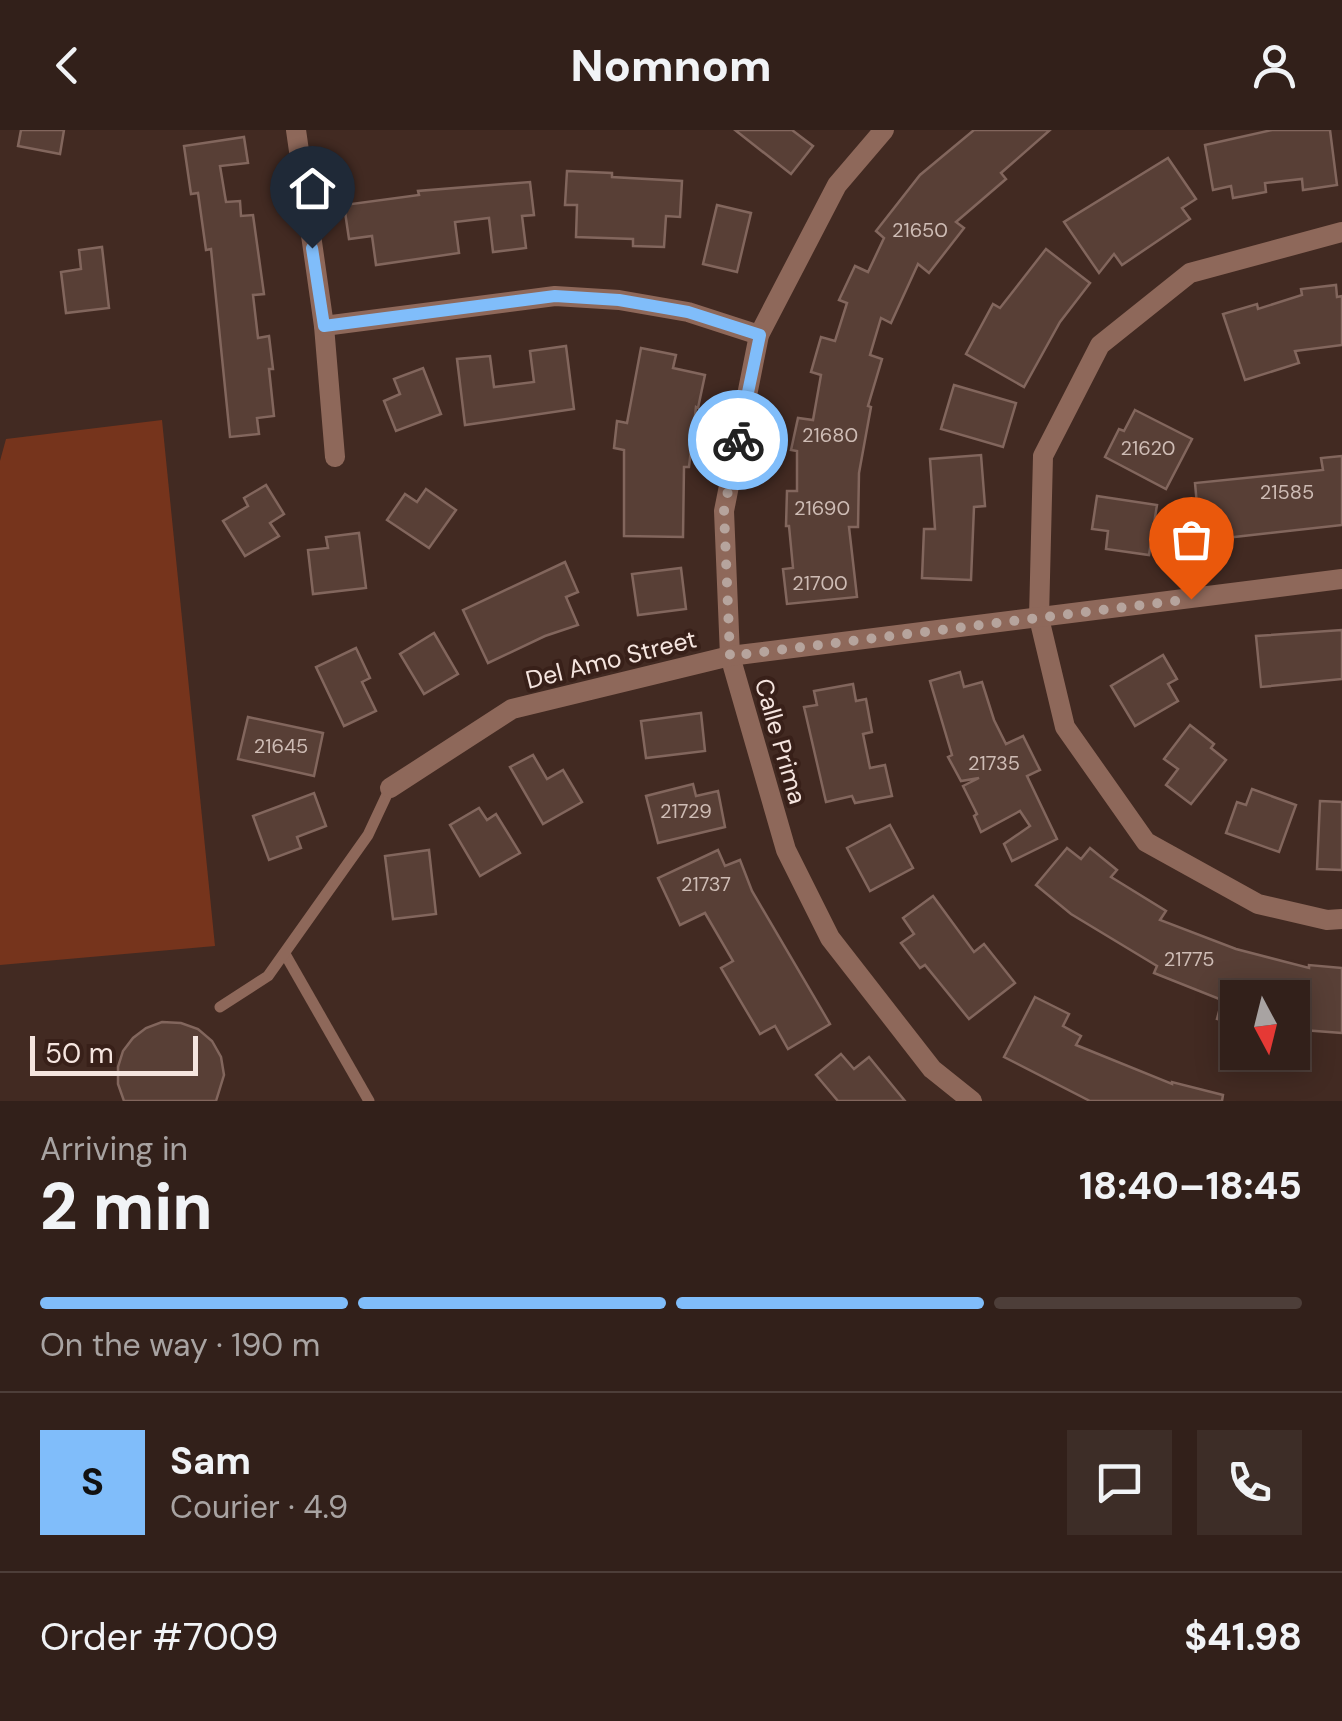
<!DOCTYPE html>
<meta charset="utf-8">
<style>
:root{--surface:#32201a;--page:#3d2d27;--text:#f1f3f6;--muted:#a8a3a2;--line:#4d3e39;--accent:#80bdfa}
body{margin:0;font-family:"DM Sans",sans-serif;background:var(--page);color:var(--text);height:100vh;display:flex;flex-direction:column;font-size:38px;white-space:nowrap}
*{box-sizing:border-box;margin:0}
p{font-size:32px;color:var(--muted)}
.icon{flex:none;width:55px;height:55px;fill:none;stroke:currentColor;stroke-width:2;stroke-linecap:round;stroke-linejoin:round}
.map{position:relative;height:971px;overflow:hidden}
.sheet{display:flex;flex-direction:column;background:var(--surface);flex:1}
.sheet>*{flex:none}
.needle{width:65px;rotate:173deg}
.controls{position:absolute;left:1220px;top:850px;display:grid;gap:20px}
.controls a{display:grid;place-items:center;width:90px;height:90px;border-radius:0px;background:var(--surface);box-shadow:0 5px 25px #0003,0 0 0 2px var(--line);font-size:50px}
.scale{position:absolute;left:30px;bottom:25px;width:168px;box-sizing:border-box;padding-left:10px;border:5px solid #f5e5df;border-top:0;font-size:28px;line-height:35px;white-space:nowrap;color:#f5e5df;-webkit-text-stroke:8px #382019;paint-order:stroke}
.pin{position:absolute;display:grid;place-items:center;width:85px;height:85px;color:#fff;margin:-102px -42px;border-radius:50% 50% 50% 0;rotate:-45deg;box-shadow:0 0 10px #0007}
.pin .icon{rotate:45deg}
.courier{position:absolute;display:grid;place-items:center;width:100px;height:100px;margin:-50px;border:8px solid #80bdfa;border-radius:50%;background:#fff;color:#222;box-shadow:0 2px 12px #0007}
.head em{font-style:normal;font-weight:800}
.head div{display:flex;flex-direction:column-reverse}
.head{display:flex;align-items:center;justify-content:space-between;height:170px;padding:0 40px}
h1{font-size:65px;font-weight:800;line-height:75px}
.bar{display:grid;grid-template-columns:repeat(4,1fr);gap:15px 10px;align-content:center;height:120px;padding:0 40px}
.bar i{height:12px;border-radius:8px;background:var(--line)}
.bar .selected{background:var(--accent)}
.bar p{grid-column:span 4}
.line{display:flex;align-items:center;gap:25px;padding:0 40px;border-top:2px solid var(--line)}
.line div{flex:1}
.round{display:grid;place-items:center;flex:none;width:105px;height:105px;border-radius:0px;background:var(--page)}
header{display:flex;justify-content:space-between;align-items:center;height:130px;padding:0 40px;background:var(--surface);font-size:45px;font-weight:800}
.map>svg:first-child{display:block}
.green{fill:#76341c}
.building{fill:#583f36;stroke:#82665d;stroke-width:2.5}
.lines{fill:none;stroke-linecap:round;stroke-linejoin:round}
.service{stroke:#8e685a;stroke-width:11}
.minor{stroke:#8e685a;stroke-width:20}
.done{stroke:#b6a49d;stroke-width:10;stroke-dasharray:0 18}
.route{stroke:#80bdfa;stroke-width:12}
.labels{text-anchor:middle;stroke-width:8;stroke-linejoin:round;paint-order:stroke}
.number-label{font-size:20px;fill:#cebcb5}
.street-label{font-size:25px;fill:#f5e5df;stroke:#382019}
</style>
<header><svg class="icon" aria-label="back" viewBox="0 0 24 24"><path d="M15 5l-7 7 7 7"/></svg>Nomnom<svg class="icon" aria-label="person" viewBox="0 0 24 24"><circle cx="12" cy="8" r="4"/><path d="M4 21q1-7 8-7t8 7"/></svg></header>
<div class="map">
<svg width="1342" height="971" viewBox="0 0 1342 971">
<rect width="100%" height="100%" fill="#422a22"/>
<polygon class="green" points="162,290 215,816 0,835 0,331 6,309"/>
<g class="building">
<polygon points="21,0 64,0 60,24 18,16"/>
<polygon points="735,0 792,0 813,16 791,44"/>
<polygon points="974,0 1050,0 1001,43 1006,49 956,92 964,98 929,143 918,134 891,193 881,188 870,225 882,229 868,276 871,277 859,343 858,397 849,397 857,467 787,474 783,439 793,438 789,396 786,396 787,361 797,361 797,321 791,320 798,288 813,290 821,245 811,242 821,207 835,211 847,173 839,170 855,136 868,142 884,108 876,101 920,45"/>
<polygon points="1272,0 1330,0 1337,55 1303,60 1302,49 1265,53 1266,62 1233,68 1231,56 1213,60 1205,15"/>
<polygon points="244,7 248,33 220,36 226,72 240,71 241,86 253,85 264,164 253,165 258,208 269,206 273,239 269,239 274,286 257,288 259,304 230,307 211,119 206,120 198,63 191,64 184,16"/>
<polygon points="1168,28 1196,69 1182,78 1190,89 1122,135 1114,124 1099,143 1064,92"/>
<polygon points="567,41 612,43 612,47 682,51 680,87 666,86 664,117 633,116 633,109 576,107 577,75 565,75"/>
<polygon points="530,52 534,85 522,86 526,118 493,122 489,88 455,92 459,123 376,135 372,106 349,109 344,75 419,65 418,61"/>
<polygon points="717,75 751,83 737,142 703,134"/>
<polygon points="102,117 109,178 66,183 61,142 81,139 79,120"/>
<polygon points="1046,119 1090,153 1060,192 1024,257 966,224 993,174 1000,178"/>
<polygon points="1336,155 1337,167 1342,166 1342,215 1295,221 1299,233 1245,250 1223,184 1257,174 1258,179 1302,165 1301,159"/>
<polygon points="566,216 574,279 465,295 457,229 490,226 494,257 534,252 530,221"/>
<polygon points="641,218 676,225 673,238 705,245 698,278 696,277 689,337 684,337 683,407 624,406 624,320 614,318 617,291 627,293"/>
<polygon points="423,238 441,284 396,301 384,271 400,264 394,249"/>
<polygon points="954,255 1016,273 1003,317 941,299"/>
<polygon points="1135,280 1192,309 1166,359 1105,327 1119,299 1124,301"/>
<polygon points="981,325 985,376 974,377 971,450 922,448 924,399 935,399 930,329"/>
<polygon points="1342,326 1342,395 1216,409 1214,384 1197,375 1195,353 1323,340 1321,328"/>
<polygon points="266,355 284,384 270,393 279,406 245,426 223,391 248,376 244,368"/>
<polygon points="426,359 456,380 429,418 387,390 405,364 417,372"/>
<polygon points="1097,366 1157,375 1149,425 1106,419 1108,401 1092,399"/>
<polygon points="359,403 366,458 313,464 308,420 328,418 326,407"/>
<polygon points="565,432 578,462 566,467 578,495 545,506 488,533 463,480"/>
<polygon points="681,438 686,479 638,485 632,444"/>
<polygon points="1342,500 1342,549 1261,557 1256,506"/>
<polygon points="434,503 458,544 424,564 400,524"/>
<polygon points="356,518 370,548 362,552 376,581 344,596 316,537"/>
<polygon points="1163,525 1177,549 1168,554 1178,571 1135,596 1111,556"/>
<polygon points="960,542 964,557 982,552 994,590 1006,614 1023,606 1040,640 1027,646 1057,709 1012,731 1004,714 1030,696 1020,681 981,702 974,686 977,684 963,656 979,648 961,651 948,627 952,625 930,551"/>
<polygon points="853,554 856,571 866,569 872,602 863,604 870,638 885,635 892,666 855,673 852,666 826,672 804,577 817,575 814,561"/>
<polygon points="701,583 705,621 646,628 641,591"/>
<polygon points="248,587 323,603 314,646 238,629"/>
<polygon points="1190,595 1214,614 1211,618 1226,630 1191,674 1166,655 1178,639 1164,629"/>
<polygon points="533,625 547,649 563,640 582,672 543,694 510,637"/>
<polygon points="693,654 696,666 718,661 725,697 658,713 646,666"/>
<polygon points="1252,659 1296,675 1279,722 1226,703 1237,672 1246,675"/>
<polygon points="314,663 326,696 297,707 301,718 269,730 253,686"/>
<polygon points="1320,671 1342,672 1342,740 1317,739"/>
<polygon points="479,678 487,690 496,684 520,723 480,746 450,695"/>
<polygon points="890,695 913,738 870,761 847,718"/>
<polygon points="1067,718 1081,729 1090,718 1117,740 1111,747 1166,781 1160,790 1236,819 1309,838 1309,835 1342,838 1342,903 1303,900 1306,868 1238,868 1238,895 1217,889 1222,870 1154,843 1157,836 1071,784 1036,755"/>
<polygon points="429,720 436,784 393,789 385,726"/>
<polygon points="718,720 725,736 740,730 752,761 830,894 788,919 775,896 760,904 721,838 733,831 705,783 680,795 658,748"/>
<polygon points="933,766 974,822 984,814 1015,853 969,889 925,835 920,838 901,813 914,804 903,788"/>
<polygon points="1035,867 1069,884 1063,896 1081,906 1076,915 1172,954 1172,952 1223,965 1222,971 1090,971 1004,927"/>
<polygon points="162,892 181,893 198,899 212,911 221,927 224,945 216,971 124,971 118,954 118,937 123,921 133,908 146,898"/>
<polygon points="841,924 854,939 869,927 905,971 838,971 816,945"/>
</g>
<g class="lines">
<g class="service">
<polyline points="285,824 369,971"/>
<polyline points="220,877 268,846 368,705 390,658"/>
</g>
<g class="minor">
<polyline points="296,0 324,196 335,327"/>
<polyline points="884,0 837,55 759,205 724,381 730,526 786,720 830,808 932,939 972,971"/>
<polyline points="1342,102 1190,143 1100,215 1043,326 1039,488 1065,597 1146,712 1258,774 1327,790 1342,789"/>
<polyline points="324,196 555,166 619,170 688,182 759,205"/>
<polyline points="390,658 512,579 730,526 1342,449"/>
</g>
</g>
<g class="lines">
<polyline class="done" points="738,310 724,381 730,526 1191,469"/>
<polyline class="route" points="312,118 324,196 555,166 619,170 688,182 760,205 738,310"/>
</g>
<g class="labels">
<g class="number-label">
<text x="920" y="107">21650</text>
<text x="830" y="312">21680</text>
<text x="1148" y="325">21620</text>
<text x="1287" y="369">21585</text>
<text x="822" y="385">21690</text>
<text x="820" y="460">21700</text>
<text x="281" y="623">21645</text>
<text x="994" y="640">21735</text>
<text x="686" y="688">21729</text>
<text x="706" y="761">21737</text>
<text x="1189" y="836">21775</text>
</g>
<g class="street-label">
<text transform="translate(611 529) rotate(-14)" y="9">Del Amo Street</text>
<text transform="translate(781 611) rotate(74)" y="9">Calle Prima</text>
</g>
</g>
</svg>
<div class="controls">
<a><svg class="needle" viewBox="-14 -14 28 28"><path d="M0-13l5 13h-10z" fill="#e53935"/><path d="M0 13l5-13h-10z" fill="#a8a3a2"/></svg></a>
</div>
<div class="scale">50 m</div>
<div class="pin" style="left:1191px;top:469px;background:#ea580c"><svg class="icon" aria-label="bag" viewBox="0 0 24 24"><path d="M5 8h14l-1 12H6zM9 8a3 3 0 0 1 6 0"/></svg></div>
<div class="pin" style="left:312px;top:118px;background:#1f2937"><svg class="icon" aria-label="home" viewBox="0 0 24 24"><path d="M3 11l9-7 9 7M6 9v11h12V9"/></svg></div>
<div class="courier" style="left:738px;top:310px"><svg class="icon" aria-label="bike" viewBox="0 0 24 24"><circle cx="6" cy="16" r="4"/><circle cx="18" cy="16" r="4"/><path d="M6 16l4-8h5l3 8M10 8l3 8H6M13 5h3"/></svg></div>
</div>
<section class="sheet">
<div class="head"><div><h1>2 min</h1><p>Arriving in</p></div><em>18:40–18:45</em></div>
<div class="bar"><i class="selected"></i><i class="selected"></i><i class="selected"></i><i></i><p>On the way · 190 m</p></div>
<div class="line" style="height:180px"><b class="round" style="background:var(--accent);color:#111">S</b><div><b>Sam</b><p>Courier · 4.9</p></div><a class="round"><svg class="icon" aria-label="chat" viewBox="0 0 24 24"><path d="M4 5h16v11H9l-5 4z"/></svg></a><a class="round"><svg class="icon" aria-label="phone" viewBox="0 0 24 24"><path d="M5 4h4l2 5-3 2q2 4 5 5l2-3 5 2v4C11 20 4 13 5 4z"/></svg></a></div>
<div class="line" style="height:130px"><div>Order #7009</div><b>$41.98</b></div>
</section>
